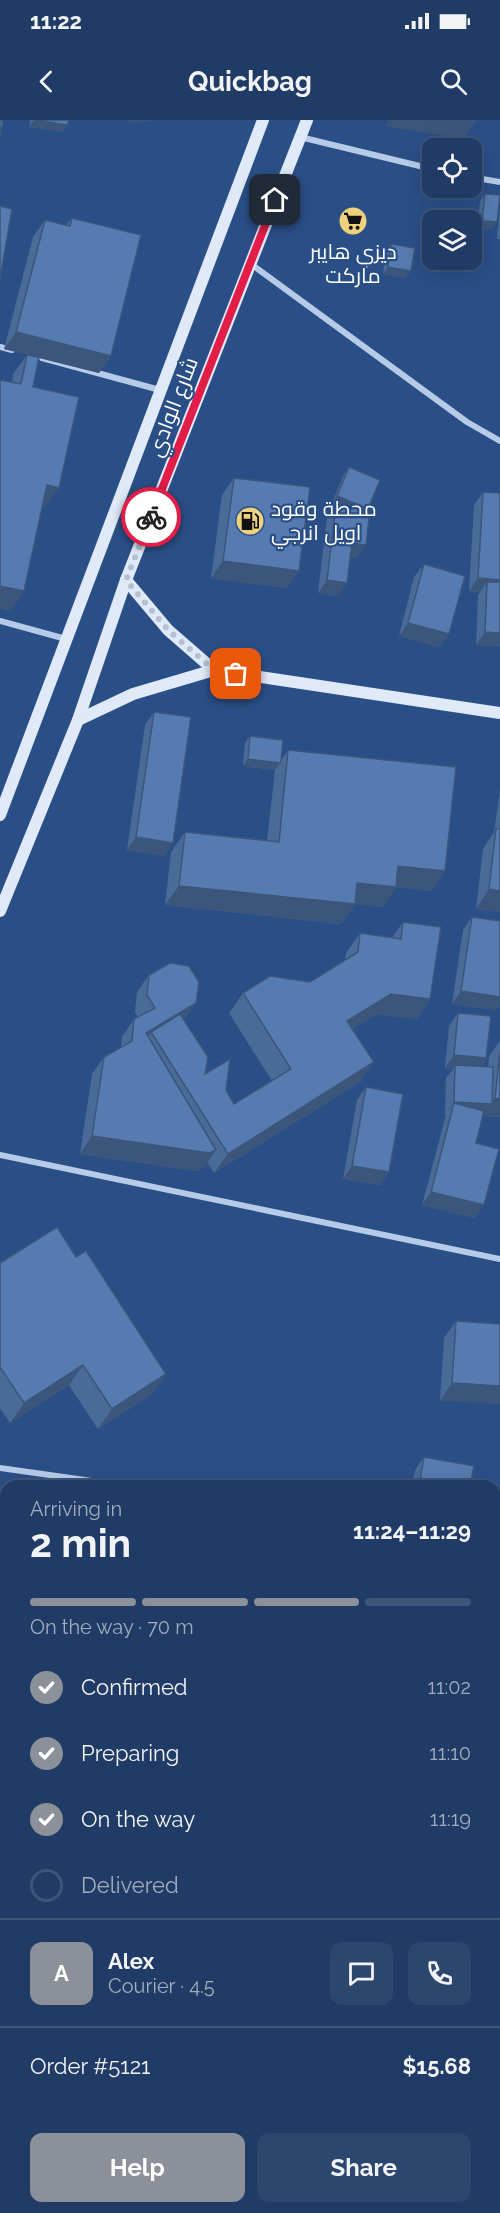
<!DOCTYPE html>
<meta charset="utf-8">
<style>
:root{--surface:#203b65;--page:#2d466e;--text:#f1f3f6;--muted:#a2adbf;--line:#3d5579;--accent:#8c9099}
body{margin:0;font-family:Raleway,Cairo,sans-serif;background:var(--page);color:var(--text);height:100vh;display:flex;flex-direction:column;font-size:22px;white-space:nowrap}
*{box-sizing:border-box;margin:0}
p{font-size:20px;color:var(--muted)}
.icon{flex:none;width:33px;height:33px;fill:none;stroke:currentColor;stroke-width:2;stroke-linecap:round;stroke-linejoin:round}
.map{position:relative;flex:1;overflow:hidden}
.drawer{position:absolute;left:0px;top:1360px;width:501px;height:734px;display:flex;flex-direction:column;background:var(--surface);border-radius:18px 18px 0 0;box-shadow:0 6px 24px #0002,0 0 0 2px var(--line)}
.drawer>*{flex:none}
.controls{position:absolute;left:422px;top:18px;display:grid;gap:12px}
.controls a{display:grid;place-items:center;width:60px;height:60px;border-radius:12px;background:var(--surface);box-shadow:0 6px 24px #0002,0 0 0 2px var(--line);font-size:30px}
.pin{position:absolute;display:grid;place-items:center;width:51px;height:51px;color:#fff;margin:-26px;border-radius:12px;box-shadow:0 3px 9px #0006}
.courier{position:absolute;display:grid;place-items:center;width:60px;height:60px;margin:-30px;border:4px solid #e11d48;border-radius:50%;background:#fff;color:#222;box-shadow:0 2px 8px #0007}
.headline em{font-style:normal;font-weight:700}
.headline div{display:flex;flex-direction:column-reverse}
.headline{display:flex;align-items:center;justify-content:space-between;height:102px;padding:0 30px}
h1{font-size:39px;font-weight:700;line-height:45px}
.bar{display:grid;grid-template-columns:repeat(4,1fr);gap:9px 6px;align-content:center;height:72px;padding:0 30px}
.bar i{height:8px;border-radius:4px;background:var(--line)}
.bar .active{background:var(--accent)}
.bar p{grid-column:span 4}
.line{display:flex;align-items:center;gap:15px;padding:0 30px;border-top:2px solid var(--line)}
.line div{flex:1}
.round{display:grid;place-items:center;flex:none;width:63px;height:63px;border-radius:12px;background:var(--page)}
ol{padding:0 30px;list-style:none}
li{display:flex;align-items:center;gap:18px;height:66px}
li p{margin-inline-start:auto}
li .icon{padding:6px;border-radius:50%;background:var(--accent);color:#fff;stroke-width:4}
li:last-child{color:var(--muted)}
li i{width:33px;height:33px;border:3px solid var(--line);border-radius:50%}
.action{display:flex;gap:12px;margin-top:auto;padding:12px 30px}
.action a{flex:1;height:69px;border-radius:12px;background:var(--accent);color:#fff;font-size:24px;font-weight:700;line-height:69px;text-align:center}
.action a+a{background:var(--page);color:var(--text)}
.status{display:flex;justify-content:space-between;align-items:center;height:42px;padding:0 30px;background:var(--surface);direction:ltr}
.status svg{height:16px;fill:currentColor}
header{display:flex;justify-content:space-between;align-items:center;height:78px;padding:0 30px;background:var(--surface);font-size:27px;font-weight:700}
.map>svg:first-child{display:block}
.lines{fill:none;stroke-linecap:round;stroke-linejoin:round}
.street{stroke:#b6cbe8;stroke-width:6}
.secondary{stroke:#dfe9f7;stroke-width:12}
.wall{fill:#4a6a97}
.shaded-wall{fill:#3c567b}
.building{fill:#567bb0;stroke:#3c567b;stroke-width:1.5}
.done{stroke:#b4c1d5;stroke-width:6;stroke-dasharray:0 10.8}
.route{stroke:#e11d48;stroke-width:8}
.labels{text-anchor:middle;stroke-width:4.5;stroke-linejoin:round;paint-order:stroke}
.poi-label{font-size:21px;fill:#fff;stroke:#2a4f87}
.street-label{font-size:21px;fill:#fff;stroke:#2a4f87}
</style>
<div class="status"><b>11:22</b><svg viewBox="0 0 49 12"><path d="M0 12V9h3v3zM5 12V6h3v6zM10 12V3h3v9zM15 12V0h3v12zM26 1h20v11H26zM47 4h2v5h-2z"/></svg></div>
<header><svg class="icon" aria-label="back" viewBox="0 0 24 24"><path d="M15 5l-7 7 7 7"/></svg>Quickbag<svg class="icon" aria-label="search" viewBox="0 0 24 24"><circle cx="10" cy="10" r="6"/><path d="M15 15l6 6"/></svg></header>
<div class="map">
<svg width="500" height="2093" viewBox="0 0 500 2093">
<rect width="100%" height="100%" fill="#2a4f87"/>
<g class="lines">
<g class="street">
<polyline points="300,17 432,49"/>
<polyline points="471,57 500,62"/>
<polyline points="251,144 467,302 500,321"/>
<polyline points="0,227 12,230"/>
<polyline points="42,238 160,270"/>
<polyline points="0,501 66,519"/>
<polyline points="0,1035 500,1139"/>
<polyline points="0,1348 127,1366"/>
<polyline points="495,1421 500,1422"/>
<polyline points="0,1738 6,1739"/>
<polyline points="495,1802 500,1803"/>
<polyline points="358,2093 359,2088"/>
</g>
<g class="secondary">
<polyline points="126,460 168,510 214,550"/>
<polyline points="78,600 133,574 214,550 500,593"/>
<polyline points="0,695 263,0"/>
<polyline points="0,791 78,600 126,460 307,0"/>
</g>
</g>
<g class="wall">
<polygon points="30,0 68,0 63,12 29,7"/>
<polygon points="485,74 492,109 477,108 480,81"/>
<polygon points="500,87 500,119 497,119"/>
<polygon points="72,98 111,236 99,253 39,238 33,267 45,387 42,387 24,471 10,491 0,488 0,260 12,262 13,254 27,235 33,236 4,229 33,117 45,100 66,105"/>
<polygon points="391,124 406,158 383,154 386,131"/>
<polygon points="349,347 368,389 357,438 350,437 338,476 318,473 327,398 336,385 339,386 332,383 344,354"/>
<polygon points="234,358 287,468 211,458 222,375"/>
<polygon points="483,372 500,373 500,526 476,525 478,475 480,472 469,471 474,385"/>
<polygon points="424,444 449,514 439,527 399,516 414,457"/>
<polygon points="154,592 173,723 163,736 127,730 145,605"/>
<polygon points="250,616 281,641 288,630 445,751 431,771 396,767 383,787 355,784 341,804 165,785 171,732 185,712 267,720 275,650 243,646 245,623"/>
<polygon points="500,670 500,792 476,789 483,729 494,712"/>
<polygon points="472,797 500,801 500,884 496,890 452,884 463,810"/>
<polygon points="403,802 430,879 417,899 377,894 352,909 360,962 214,1053 207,1042 204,1047 197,1051 80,1034 92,954 104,937 121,927 122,917 134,899 138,897 135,892 137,872 149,855 184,900 205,954 226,970 234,984 272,961 229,893 243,873 310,862 345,840 346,833 360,813 392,818"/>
<polygon points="458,893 486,938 481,946 488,947 489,936 500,921 500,997 483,996 476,1023 475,1098 422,1085 446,995 445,995 446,958 453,949 445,948 449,906"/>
<polygon points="366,967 389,1052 380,1065 343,1059 357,980"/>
<polygon points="76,1137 166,1254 152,1274 98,1309 69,1265 10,1303 0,1288 0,1143"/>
<polygon points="456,1201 500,1204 440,1281 444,1218"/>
<polygon points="424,1337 470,1366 412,1366 415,1350"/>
<polygon points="6,1470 6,1536 0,1535 0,1492 3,1475"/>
<polygon points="495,1829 500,1829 500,1963 495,1970"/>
</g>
<g class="shaded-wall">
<polygon points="34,0 68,5 63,12 29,7"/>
<polygon points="128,0 154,0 126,4"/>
<polygon points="389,0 462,0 475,2 463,19 385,6"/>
<polygon points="482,101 497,102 492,109 477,108"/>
<polygon points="388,147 411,151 406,158 383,154"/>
<polygon points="16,212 111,236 99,253 4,229"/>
<polygon points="47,365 59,368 45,387 33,385"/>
<polygon points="337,376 368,389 363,396 332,383"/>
<polygon points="352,423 366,425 357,438 343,436"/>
<polygon points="223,441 299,451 287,468 211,458"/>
<polygon points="478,458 500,460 500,473 487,462 480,472 469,471"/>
<polygon points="327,460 347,463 338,476 318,473"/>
<polygon points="0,466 24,471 10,491 0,488"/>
<polygon points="408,503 449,514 439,527 399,516"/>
<polygon points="485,512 500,513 500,526 476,525"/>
<polygon points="248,639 280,643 275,650 243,646"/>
<polygon points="136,717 173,723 163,736 127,730"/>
<polygon points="398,746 445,751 431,771 394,767 396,767 383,787 343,783 357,763"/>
<polygon points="179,766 355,784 341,804 165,785"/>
<polygon points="489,769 500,771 500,792 476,789"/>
<polygon points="461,871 500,877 500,884 496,890 452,884"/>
<polygon points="391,874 430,879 417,899 377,894 333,921 347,901"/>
<polygon points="196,883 184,900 151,912 141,926 146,913"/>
<polygon points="454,935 486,938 477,951 455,945 453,949 445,948"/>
<polygon points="374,942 360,962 214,1053 228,1034"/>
<polygon points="495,978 500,979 500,997 483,996 454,983 445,995 454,982 491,984"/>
<polygon points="92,1016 216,1030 204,1047 197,1051 80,1034"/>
<polygon points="352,1046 389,1052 380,1065 343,1059"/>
<polygon points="431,1072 484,1085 475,1098 422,1085"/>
<polygon points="83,1245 69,1265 10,1303 24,1283"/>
<polygon points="166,1254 152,1274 98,1309 112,1289"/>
<polygon points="452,1263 500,1266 500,1284 440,1281"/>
<polygon points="5,1517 6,1517 6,1536 0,1535 0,1525"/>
<polygon points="495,1694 500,1695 500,1714 495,1713"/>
<polygon points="495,1874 500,1875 500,1882 495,1889"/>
<polygon points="495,1961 500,1962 495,1970"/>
<polygon points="0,2058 6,2060 6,2076 0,2074"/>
<polygon points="88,2088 107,2088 105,2090"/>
</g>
<g class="building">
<polygon points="0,0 3,0 0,18"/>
<polygon points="34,0 68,0 68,5"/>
<polygon points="462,0 475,0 475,2"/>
<polygon points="485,74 500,75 497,102 482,101"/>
<polygon points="0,86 12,89 0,159"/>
<polygon points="72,98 141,115 111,236 16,212 45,100 70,106"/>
<polygon points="391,124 415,128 411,151 388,147"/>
<polygon points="27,235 39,237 33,267 79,277 59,368 47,365 24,471 0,466 0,260 21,264"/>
<polygon points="349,347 380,360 368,389 337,376"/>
<polygon points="234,358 310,367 299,451 223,441"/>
<polygon points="483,372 500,373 500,460 478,458"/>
<polygon points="336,385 370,390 366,425 352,423 347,463 327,460"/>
<polygon points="424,444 465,456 449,514 408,503"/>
<polygon points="487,462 500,462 500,513 485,512"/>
<polygon points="154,592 191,597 173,723 136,717"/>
<polygon points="250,616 283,620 281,641 280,643 248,639"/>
<polygon points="288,630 456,647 445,751 398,746 396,767 357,763 355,784 179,766 185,712 279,722"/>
<polygon points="496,709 500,709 500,771 489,769"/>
<polygon points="472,797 500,801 500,877 461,871"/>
<polygon points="403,802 441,807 430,879 391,874 347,901 374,942 228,1034 151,912 180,894 208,937 205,954 230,939 226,970 234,984 291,949 243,873 270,856 310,862 358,832 360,813 401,819"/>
<polygon points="170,843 189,846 199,862 196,883 146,913 216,1030 209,1033 92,1016 104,937 132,921 134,899 155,888 147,875 149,855"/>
<polygon points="458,893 491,896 486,938 454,935"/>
<polygon points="500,932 500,979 495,978"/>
<polygon points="455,945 493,947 492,984 454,982"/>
<polygon points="366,967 403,974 389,1052 352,1046"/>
<polygon points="454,983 484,991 476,1023 499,1029 484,1085 431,1072"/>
<polygon points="57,1107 76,1137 86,1131 166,1254 112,1289 83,1245 24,1283 0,1247 0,1143"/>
<polygon points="456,1201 500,1204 500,1266 452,1263"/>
<polygon points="424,1337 474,1346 470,1366 428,1366 419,1365"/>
<polygon points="0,1383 6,1383 6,1424 5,1424 6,1419 0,1418"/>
<polygon points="0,1418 6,1419 0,1456"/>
<polygon points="495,1626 500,1627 500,1695 495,1694"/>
<polygon points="495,1829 500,1829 500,1875 495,1874"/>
<polygon points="495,1910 500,1911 500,1962 495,1961"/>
<polygon points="0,2016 6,2018 6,2060 0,2058"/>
</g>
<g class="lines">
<polyline class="done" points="151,397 126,460 168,510 214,550 236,554"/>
<polyline class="route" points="151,397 275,80"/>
</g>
<defs>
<g id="supermarket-disc" transform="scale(1.5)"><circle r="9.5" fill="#eed17d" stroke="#2a4f87"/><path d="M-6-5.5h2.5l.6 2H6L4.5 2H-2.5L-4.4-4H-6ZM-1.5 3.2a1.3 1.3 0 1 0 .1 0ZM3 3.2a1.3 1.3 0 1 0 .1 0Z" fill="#111"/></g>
<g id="fuel-disc" transform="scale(1.5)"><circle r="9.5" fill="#eed17d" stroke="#2a4f87"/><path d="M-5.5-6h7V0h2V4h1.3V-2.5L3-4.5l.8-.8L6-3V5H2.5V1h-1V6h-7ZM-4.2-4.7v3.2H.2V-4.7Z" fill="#111"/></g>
</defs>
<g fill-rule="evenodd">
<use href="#supermarket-disc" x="353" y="101"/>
<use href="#fuel-disc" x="250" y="401"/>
</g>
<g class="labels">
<g class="poi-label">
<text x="353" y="139">ديزي هايبر<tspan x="353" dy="24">ماركت</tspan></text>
<text x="271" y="396" text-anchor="start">محطة وقود<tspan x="271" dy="24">اويل انرجي</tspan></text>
</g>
<g class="street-label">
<text transform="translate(173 287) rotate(-69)" y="7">شارع الوادي</text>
</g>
</g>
</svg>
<div class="controls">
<a><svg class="icon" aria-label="locate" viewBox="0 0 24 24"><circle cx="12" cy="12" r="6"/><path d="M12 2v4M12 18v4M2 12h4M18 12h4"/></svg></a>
<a><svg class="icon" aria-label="layers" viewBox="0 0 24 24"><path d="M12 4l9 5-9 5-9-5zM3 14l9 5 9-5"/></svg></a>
</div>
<div class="pin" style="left:236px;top:554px;background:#ea580c"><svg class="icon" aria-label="bag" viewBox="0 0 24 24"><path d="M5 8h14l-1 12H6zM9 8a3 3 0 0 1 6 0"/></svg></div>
<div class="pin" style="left:275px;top:80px;background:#1f2937"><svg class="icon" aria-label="home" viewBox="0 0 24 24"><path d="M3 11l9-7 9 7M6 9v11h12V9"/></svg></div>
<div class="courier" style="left:151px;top:397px"><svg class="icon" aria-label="bike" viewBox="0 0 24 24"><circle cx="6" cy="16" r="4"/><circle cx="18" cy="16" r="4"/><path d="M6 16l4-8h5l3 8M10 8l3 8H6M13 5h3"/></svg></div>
<section class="drawer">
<div class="headline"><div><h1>2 min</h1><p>Arriving in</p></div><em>11:24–11:29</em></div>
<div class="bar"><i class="active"></i><i class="active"></i><i class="active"></i><i></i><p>On the way · 70 m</p></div>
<ol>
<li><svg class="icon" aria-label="check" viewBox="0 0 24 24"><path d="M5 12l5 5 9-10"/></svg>Confirmed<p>11:02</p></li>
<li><svg class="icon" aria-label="check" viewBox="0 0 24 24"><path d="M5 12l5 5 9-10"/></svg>Preparing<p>11:10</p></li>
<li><svg class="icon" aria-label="check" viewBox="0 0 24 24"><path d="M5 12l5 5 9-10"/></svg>On the way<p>11:19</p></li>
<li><i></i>Delivered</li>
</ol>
<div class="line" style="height:108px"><b class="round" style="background:var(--accent);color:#fff">A</b><div><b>Alex</b><p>Courier · 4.5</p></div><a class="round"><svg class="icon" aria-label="chat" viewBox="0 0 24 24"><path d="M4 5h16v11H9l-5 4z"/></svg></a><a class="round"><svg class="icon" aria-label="phone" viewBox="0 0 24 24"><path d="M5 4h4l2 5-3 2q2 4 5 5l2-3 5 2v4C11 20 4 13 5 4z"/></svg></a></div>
<div class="line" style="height:78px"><div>Order #5121</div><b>$15.68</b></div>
<div class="action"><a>Help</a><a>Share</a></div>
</section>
</div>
